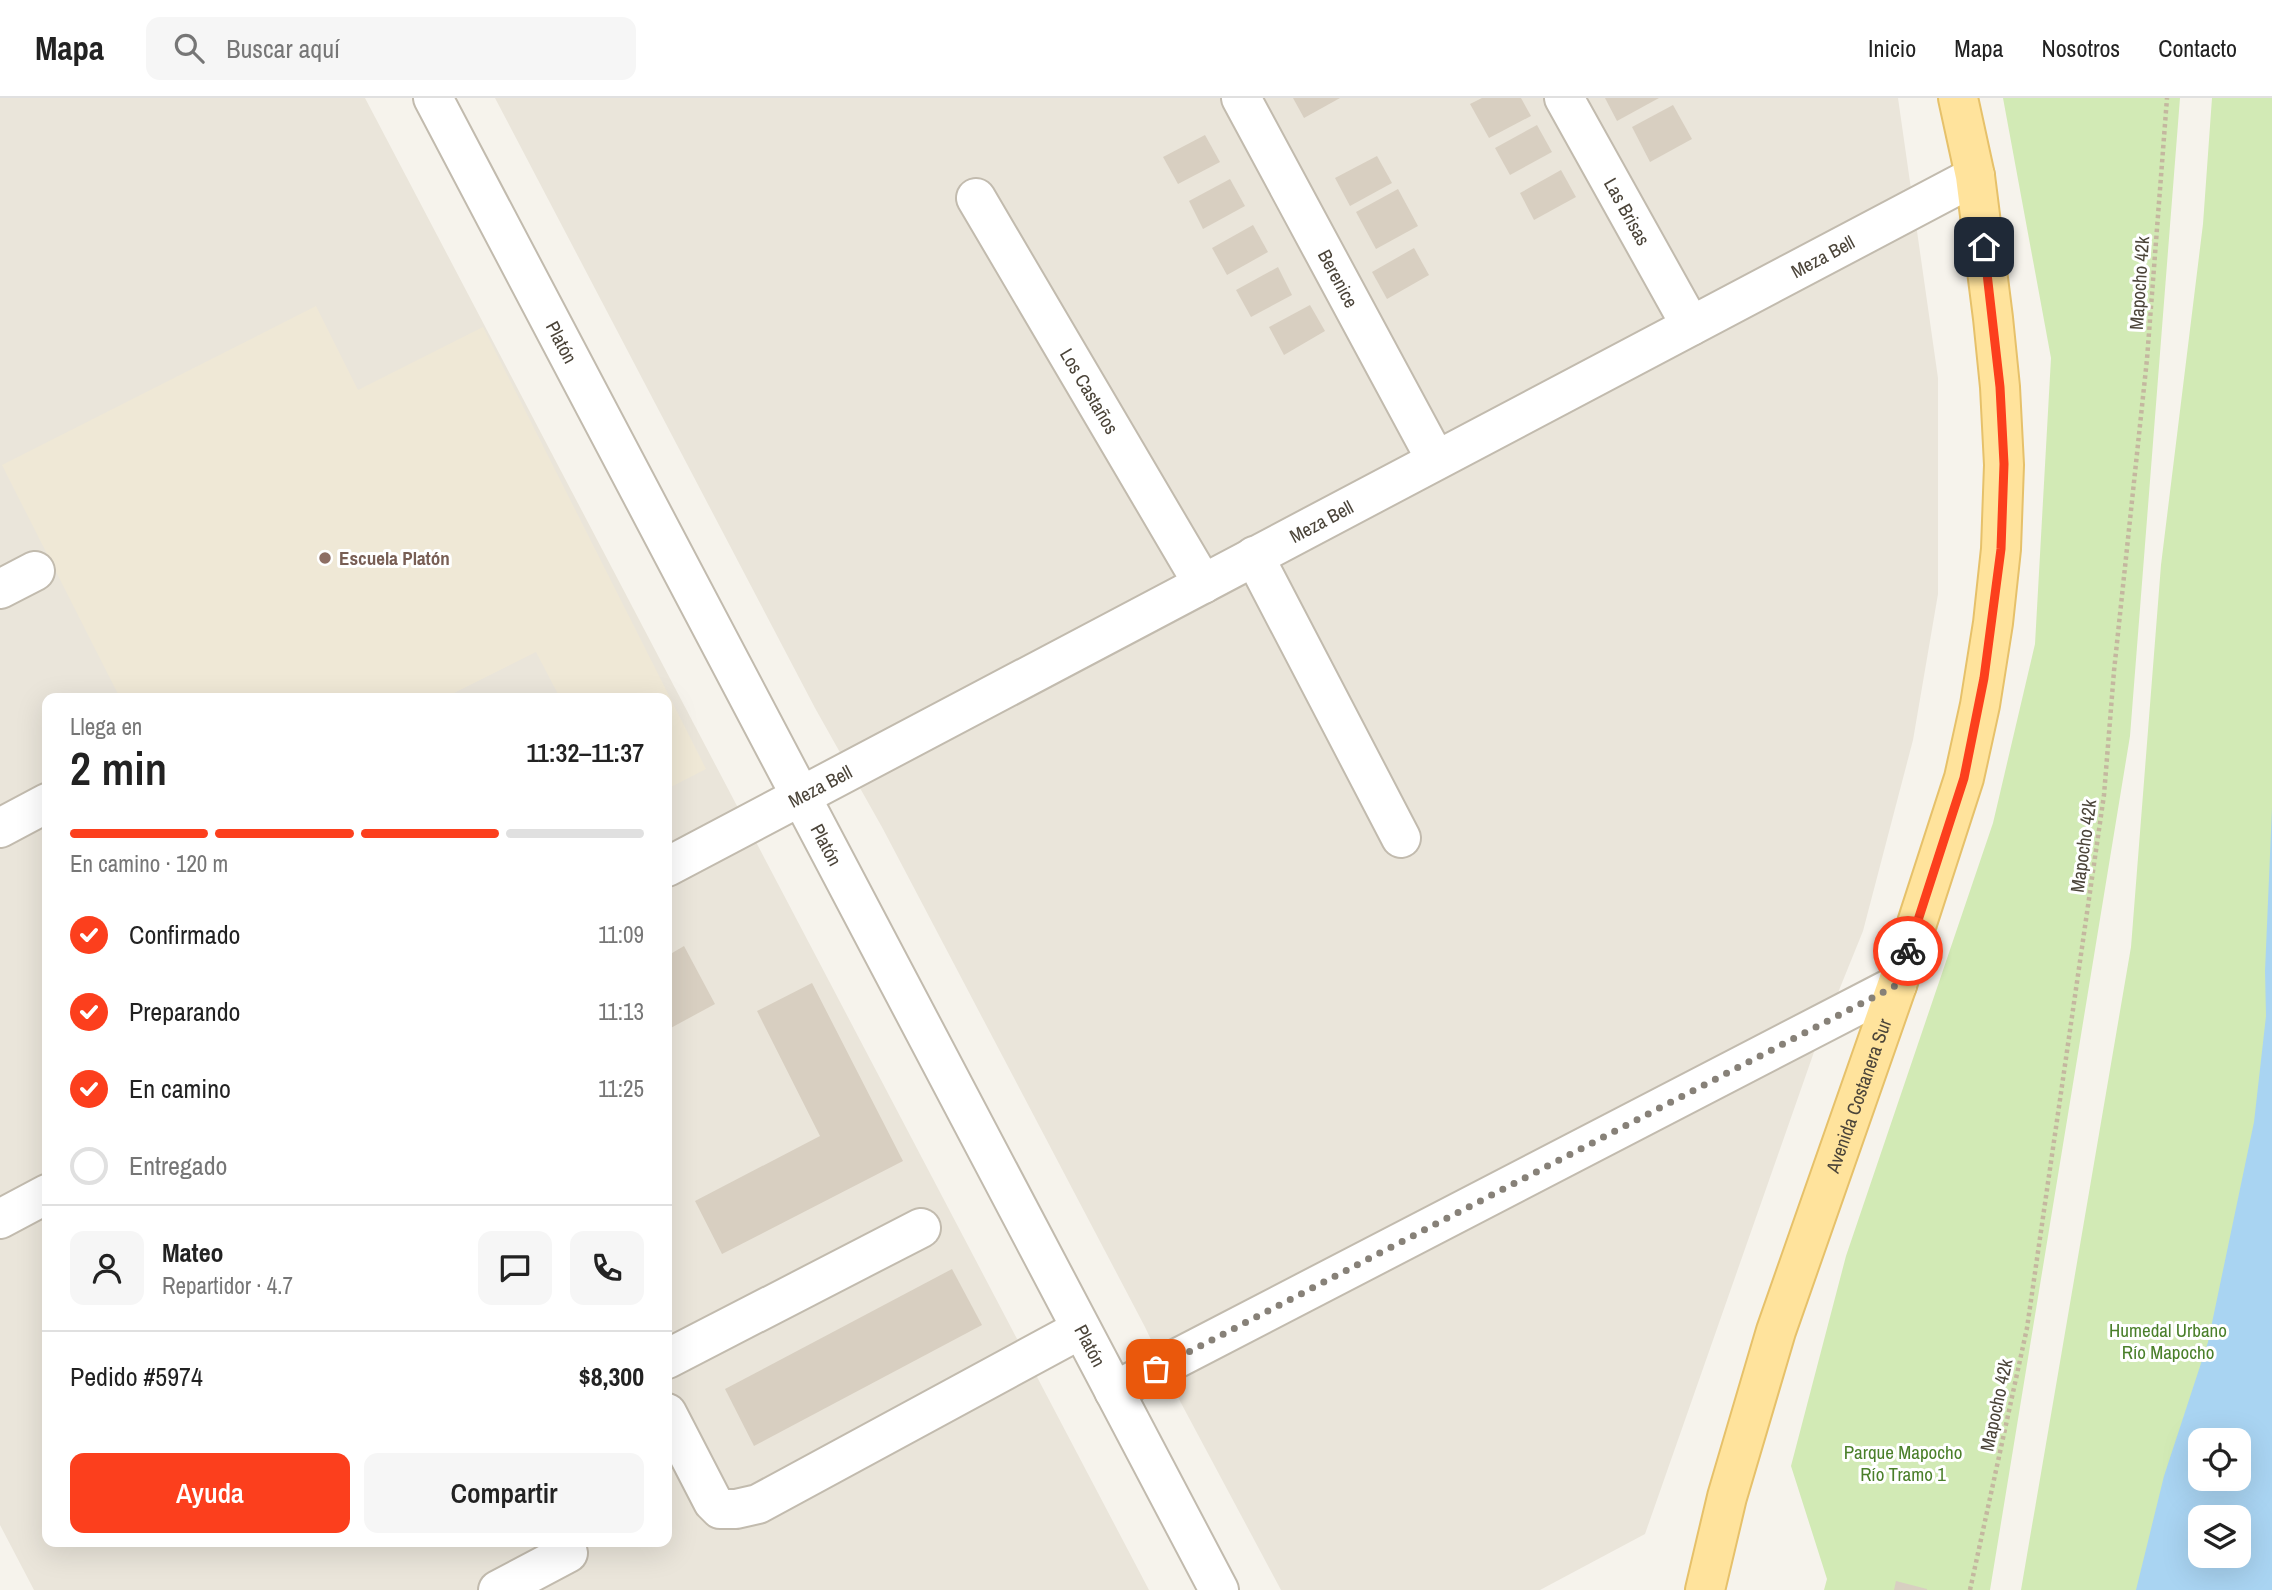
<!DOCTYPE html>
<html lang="es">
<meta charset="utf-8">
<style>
:root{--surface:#fff;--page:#f6f6f6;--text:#222;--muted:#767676;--line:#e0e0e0;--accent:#fc3f1d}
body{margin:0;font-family:"Archivo Narrow",sans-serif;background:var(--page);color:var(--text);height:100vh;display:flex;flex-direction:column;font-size:26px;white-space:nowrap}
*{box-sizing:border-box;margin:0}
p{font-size:23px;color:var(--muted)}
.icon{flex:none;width:38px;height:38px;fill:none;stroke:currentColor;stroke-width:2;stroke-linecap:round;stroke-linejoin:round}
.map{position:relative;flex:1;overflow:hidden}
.drawer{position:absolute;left:42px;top:595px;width:630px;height:854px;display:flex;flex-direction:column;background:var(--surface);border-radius:14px;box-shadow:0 7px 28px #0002}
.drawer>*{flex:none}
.buttons{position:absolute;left:2188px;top:1330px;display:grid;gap:14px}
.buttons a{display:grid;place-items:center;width:63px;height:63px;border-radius:14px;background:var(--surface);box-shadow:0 7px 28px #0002;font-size:35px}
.pin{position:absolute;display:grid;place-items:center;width:60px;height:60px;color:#fff;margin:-30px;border-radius:14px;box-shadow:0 4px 10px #0006}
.courier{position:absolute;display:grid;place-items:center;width:70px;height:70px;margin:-35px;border:5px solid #fc3f1d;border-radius:50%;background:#fff;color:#222;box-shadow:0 2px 9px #0007}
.summary em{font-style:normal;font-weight:600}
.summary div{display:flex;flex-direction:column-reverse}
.summary{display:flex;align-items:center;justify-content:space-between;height:119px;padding:0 28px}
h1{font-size:46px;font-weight:600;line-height:52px}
.bar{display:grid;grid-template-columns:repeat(4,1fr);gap:10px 7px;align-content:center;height:84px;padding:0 28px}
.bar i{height:9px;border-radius:5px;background:var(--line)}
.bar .on{background:var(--accent)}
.bar p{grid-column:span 4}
.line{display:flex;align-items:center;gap:18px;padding:0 28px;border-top:2px solid var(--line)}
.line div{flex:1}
.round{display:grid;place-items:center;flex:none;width:74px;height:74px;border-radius:14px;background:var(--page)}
ol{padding:0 28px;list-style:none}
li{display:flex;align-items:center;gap:21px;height:77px}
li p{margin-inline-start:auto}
li .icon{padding:7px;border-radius:50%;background:var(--accent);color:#fff;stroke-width:4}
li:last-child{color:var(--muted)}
li i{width:38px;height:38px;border:4px solid var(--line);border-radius:50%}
.action{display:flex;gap:14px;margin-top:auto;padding:14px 28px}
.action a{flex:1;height:80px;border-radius:14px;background:var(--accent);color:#fff;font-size:28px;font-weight:600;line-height:80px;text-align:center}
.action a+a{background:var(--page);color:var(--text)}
header{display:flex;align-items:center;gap:42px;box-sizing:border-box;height:98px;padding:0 35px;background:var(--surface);border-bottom:2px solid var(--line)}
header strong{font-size:33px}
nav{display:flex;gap:38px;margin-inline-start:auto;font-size:24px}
.search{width:490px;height:63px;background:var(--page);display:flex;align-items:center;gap:18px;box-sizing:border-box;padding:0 24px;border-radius:14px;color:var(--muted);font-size:26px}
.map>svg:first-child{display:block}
.residential{fill:#eae5da;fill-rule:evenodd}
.education{fill:#efe8d6}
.green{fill:#d2eab5;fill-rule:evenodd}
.water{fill:#a9d4f2;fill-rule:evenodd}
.building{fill:#d8cfc1}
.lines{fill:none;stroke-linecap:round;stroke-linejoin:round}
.minor-casing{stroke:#c2bbae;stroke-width:42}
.major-casing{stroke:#e6c16a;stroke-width:42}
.path{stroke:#c4b79f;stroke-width:4.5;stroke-dasharray:3.5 3.5;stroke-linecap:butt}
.minor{stroke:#fff;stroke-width:38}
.major{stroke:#ffe39c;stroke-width:38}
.done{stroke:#878178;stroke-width:7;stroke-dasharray:0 12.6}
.route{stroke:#fc3f1d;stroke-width:9}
.education-dot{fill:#8d6e63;stroke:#fff;stroke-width:2.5}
.labels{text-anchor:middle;stroke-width:6;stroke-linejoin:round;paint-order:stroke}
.street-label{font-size:19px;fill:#4b4439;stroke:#fff}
.education-label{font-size:19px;font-weight:bold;fill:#785e54;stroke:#fff;text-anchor:start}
.park-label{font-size:19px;fill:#4a7f2a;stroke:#fff}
</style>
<header>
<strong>Mapa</strong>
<div class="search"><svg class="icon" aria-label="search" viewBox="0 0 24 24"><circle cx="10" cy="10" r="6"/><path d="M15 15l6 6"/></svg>Buscar aquí</div>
<nav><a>Inicio</a><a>Mapa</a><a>Nosotros</a><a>Contacto</a></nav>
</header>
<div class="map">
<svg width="2272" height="1492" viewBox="0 0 2272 1492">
<rect width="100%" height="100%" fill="#f6f3ec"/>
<g class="residential">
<path d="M0,0h365l784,1492h-1115l-34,-65zM47,600h620v844h-620z"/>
<polygon points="495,0 1898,0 1938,280 1938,496 1913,642 1863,833 1814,954 1645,1436 1540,1492 1281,1492 1181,1305 1145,1229 883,731 815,610"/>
</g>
<polygon class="education" points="316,208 358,292 483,229 706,671 667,691 667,600 560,600 536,554 444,600 120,600 2,367"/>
<g class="green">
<polygon points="2003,0 2180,0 2130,638 1990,1492 1824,1492 1827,1481 1791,1368 1846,1158 1993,725 2035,546 2051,260"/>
<path d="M2212,0h60v1492h-251l110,-643 30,-382 42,-341zM2200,1342h38v39h-38zM2200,1419h38v39h-38z"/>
</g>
<path class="water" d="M2272,710v782h-136l28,-114 44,-134 46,-220 12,-106 -1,-45zM2200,1342h38v39h-38zM2200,1419h38v39h-38z"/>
<g class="building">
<polygon points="1293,0 1340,0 1304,20"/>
<polygon points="1482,0 1521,0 1531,18 1489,40 1470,6"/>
<polygon points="1605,0 1659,0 1617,23"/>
<polygon points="1673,7 1692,41 1650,64 1632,29"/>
<polygon points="1537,27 1552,54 1510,77 1495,50"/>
<polygon points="1205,37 1220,64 1178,86 1163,59"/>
<polygon points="1377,58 1392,85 1350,108 1335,80"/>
<polygon points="1561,72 1576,99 1534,122 1520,95"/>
<polygon points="1230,81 1245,108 1203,131 1189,103"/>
<polygon points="1398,91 1418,128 1376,151 1356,114"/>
<polygon points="1253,127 1268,154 1227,177 1212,150"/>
<polygon points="1414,150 1429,177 1387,201 1372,174"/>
<polygon points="1278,169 1292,197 1251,219 1236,192"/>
<polygon points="1310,207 1325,233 1284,257 1269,229"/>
<polygon points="684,848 715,906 667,932 667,858"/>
<polygon points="812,885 903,1063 722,1156 695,1103 820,1038 757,913"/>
<polygon points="952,1171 982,1227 754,1348 725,1291"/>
<polygon points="1896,1483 1927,1491 1927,1492 1894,1492"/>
</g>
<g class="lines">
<g class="minor-casing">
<g id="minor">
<path id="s1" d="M433,0l786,1492"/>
<path id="s2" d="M1241,0l195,362"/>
<path id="s3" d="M1564,0l127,228"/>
<path id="s4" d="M976,100l227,386"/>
<polyline points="1254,458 1401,740"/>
<polyline points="0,491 35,473"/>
<polyline points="0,730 47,705"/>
<path id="s5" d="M667,769l1308,-691"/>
<polyline points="0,1121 47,1096"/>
<polyline points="667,1261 921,1130"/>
<polyline points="1114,1293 1897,887"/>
<polyline points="667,1315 713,1404 720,1411 736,1411 758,1406 1081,1231"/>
<polyline points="498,1492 568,1455"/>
</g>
</g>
<g class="major-casing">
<g id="major">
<path id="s6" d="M1705,1492l22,-93 49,-166 121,-346 67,-207 16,-73 13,-82 8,-74 3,-84 -4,-78 -7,-69 -18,-142 -17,-78"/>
</g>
</g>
<polyline class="path" points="1970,1492 2027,1230 2104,697 2114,573 2147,261 2167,0"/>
<use href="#minor" class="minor"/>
<use href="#major" class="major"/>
</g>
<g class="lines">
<polyline class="done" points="1156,1271 1897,887 1908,853"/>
<polyline class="route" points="1908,853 1964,680 1984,580 2001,451 2004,366 2000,289 1984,149"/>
</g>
<circle class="education-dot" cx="325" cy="460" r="7"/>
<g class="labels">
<g class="street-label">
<text dy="7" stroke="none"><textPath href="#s3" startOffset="130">Las Brisas</textPath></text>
<text dy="7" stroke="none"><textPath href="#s5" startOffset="1307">Meza Bell</textPath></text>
<text dy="7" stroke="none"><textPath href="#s2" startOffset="205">Berenice</textPath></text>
<text transform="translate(2139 185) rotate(-86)" y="7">Mapocho 42k</text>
<text dy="7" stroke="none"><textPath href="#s1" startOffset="276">Platón</textPath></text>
<text dy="7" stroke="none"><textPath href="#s4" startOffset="224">Los Castaños</textPath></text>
<text dy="7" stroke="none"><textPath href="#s5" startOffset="740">Meza Bell</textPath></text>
<text dy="7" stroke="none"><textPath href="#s5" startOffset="173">Meza Bell</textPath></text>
<text dy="7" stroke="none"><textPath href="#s1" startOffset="844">Platón</textPath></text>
<text transform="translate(2083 748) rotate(-82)" y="7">Mapocho 42k</text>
<text dy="7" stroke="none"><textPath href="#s6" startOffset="518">Avenida Costanera Sur</textPath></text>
<text dy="7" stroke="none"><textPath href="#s1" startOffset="1410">Platón</textPath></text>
<text transform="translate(1996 1307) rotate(-78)" y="7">Mapocho 42k</text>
</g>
<g class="education-label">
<text x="339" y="467">Escuela Platón</text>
</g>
<g class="park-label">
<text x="2168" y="1239">Humedal Urbano<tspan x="2168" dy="22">Río Mapocho</tspan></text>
<text x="1903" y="1361">Parque Mapocho<tspan x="1903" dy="22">Río Tramo 1</tspan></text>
</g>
</g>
</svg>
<div class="buttons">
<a><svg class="icon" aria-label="locate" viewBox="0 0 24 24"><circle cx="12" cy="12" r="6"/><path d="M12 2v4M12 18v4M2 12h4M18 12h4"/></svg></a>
<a><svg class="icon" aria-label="layers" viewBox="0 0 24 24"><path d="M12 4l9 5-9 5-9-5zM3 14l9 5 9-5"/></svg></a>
</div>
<div class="pin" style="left:1156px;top:1271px;background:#ea580c"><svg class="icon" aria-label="bag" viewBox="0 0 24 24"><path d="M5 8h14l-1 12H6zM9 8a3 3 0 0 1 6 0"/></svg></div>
<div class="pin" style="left:1984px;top:149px;background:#1f2937"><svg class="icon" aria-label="home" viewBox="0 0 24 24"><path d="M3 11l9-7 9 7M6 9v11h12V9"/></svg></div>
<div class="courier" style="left:1908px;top:853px"><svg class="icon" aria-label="bike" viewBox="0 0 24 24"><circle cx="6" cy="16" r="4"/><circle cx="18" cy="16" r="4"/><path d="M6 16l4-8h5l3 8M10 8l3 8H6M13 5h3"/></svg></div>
<section class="drawer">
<div class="summary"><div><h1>2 min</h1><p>Llega en</p></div><em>11:32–11:37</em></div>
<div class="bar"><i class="on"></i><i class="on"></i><i class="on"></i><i></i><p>En camino · 120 m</p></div>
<ol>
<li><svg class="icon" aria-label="check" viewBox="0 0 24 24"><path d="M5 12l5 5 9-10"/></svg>Confirmado<p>11:09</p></li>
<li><svg class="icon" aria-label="check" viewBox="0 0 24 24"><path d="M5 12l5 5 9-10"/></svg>Preparando<p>11:13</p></li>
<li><svg class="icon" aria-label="check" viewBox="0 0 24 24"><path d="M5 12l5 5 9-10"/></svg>En camino<p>11:25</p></li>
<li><i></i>Entregado</li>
</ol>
<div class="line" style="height:126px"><a class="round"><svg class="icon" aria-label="person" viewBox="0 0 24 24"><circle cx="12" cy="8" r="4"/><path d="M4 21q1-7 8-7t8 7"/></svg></a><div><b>Mateo</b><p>Repartidor · 4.7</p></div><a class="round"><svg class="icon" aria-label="chat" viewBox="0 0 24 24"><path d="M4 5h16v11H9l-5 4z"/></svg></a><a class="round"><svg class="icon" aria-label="phone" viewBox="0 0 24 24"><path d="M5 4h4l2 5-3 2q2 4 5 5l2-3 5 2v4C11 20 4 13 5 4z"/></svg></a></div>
<div class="line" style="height:91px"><div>Pedido #5974</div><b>$8,300</b></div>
<div class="action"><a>Ayuda</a><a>Compartir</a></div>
</section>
</div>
